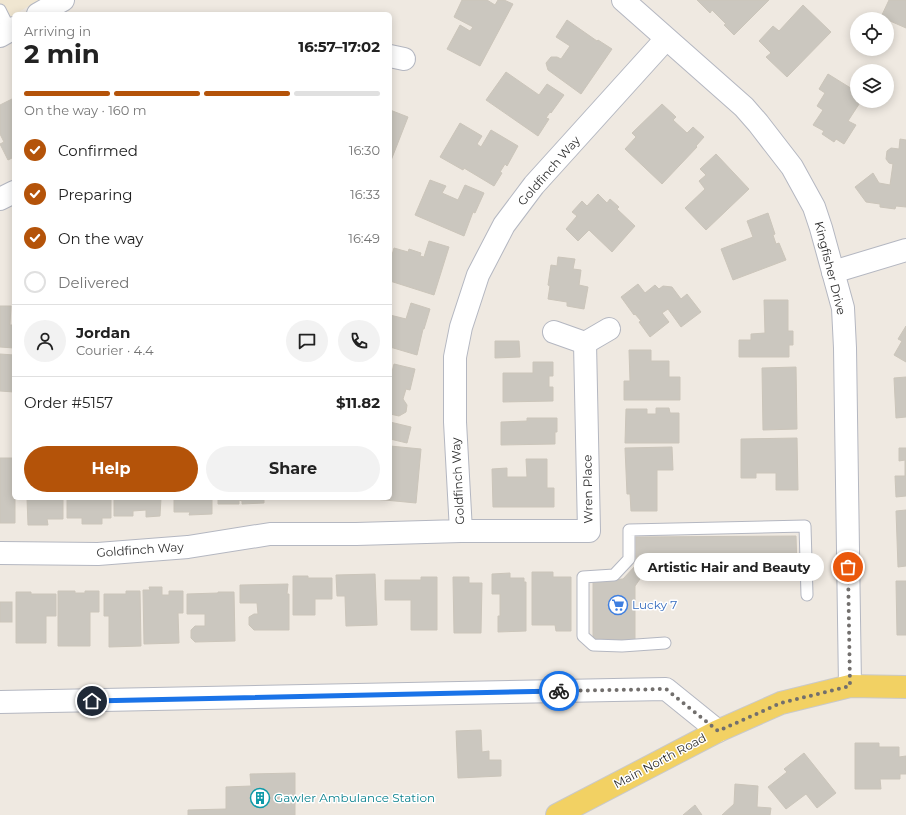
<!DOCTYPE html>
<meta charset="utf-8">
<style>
:root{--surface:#fff;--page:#f2f2f2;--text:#222;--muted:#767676;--line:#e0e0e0;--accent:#b45309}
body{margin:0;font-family:Montserrat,sans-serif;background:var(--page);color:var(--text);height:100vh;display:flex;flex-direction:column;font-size:15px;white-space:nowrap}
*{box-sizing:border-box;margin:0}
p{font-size:13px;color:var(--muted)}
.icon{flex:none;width:22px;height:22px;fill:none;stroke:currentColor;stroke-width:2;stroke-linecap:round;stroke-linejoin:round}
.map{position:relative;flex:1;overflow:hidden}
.details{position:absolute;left:12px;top:12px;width:380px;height:488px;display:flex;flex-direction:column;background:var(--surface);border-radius:6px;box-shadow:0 2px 10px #0003}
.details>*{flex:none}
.fabs{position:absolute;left:850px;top:12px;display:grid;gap:8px}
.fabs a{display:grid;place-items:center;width:44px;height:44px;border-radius:50%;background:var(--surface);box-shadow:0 2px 10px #0003;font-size:20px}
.pin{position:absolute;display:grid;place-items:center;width:34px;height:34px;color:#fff;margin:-17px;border:2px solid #fff;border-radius:50%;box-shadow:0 1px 4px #0007}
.courier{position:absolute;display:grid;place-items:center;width:40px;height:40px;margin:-20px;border:3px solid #1a73e8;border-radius:50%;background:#fff;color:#222;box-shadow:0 1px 5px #0007}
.bubble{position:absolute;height:28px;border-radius:14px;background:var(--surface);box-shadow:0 2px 10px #0003;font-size:13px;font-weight:700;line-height:28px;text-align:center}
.head em{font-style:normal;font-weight:700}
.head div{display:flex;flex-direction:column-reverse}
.head{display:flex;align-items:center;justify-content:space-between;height:68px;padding:0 12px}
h1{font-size:26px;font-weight:700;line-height:30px}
.bar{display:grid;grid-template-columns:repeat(4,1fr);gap:6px 4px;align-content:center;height:48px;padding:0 12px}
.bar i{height:5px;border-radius:3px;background:var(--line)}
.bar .active{background:var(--accent)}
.bar p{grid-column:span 4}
.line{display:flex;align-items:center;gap:10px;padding:0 12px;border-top:1px solid var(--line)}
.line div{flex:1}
.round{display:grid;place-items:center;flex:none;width:42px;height:42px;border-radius:21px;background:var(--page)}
ol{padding:0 12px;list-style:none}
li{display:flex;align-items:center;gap:12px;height:44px}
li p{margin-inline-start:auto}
li .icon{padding:4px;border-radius:50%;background:var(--accent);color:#fff;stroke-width:4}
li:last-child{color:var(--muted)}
li i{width:22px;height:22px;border:2px solid var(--line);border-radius:50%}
.cta{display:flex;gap:8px;margin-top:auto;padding:8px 12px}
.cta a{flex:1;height:46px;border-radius:24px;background:var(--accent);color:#fff;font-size:16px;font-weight:700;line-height:46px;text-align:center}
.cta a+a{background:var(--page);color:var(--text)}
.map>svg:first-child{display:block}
.education{fill:#f0e6d1}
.building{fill:#cbc7bf;stroke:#cbc5ba}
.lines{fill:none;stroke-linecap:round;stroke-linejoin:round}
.lane-casing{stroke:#b4b7c1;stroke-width:13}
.street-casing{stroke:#b4b7c1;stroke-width:24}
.primary-casing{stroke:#c9c9c9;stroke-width:24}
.lane{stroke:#fff;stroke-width:11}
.street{stroke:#fff;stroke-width:22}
.primary{stroke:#f2d163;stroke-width:22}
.done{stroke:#726f6d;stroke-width:4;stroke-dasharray:0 7.2}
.route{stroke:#1a73e8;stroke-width:5}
.labels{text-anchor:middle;stroke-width:3;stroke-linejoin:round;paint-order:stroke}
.street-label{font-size:12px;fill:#2e2e2e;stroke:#fff}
.shop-label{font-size:12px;fill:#366cbe;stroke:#fff;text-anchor:start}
.culture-label{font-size:12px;fill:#0d838f;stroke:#fff;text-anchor:start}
</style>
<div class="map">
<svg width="906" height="815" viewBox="0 0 906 815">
<rect width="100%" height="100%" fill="#efe9e1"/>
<polygon class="education" points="0,0 39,0 0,23"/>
<g class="building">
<polygon points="462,0 487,0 495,5 498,0 504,0 513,4 480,66 447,49 460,25 470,31 473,27 454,17"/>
<polygon points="697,0 769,0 734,35 724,25 726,24 712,10 710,13"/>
<polygon points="889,0 906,0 906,28 881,17"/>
<polygon points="803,5 831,32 787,77 766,57 771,53 759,41 773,26 779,31"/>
<polygon points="567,20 597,41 598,40 612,49 581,94 548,70 546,63 551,57 557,57 561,59 570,46 556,37"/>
<polygon points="506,72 539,95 547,84 564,95 551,113 550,112 546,118 549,119 538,136 486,100"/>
<polygon points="828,74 857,92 857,101 861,101 848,121 856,125 844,144 836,139 834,142 822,134 824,131 813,125 823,110 817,106 825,93 819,89"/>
<polygon points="14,98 14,157 8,160 0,144 4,142 0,134 0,105"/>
<polygon points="662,104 676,117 673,120 687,133 693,127 704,137 696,146 697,147 662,184 625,149 636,137 632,133"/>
<polygon points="390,110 408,117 390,163"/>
<polygon points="460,123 482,136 477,144 481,147 491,130 518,146 507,166 505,164 500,172 502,173 494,186 464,168 463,170 440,157"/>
<polygon points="900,139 906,140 906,207 896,206 895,209 880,207 880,204 866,202 855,187 873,173 879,183 890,185 893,164 889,163 886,159 887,151 891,148 899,149"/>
<polygon points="716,154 749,189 706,230 685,208 705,189 699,181 706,175 700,169"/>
<polygon points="430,180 446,186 442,193 458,200 465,185 484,193 475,213 473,212 464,236 415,215"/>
<polygon points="598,194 607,203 610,199 619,207 617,209 635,226 612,252 589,230 578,241 566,229 577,216 572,212 582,201 587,206"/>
<polygon points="768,213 775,234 773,235 776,244 779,243 786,260 733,280 721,249 753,237 747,221"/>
<polygon points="429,241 449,247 434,295 390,281 390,262 394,248 408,252 409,249 421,253 420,256 424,257"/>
<polygon points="558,257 575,259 573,269 581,270 579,285 588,287 584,309 567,306 567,302 548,299 550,286 548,285 551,265 557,266"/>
<polygon points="638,284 645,293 655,285 659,289 663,286 672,287 681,299 687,294 701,312 681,327 668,309 662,313 669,322 650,337 639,322 641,321 635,314 634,315 621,297"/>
<polygon points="764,300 788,300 788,331 793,331 793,345 789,345 789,357 739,357 739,340 751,340 751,334 765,333"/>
<polygon points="411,303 430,309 424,329 423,329 417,355 390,347 390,315 406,319"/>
<polygon points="0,306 11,306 10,325 14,325 14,348 0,347"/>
<polygon points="906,326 906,362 894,355 902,341 898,339"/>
<polygon points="495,341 519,341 520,357 495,358"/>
<polygon points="629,350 651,350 651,361 669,361 669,377 680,377 680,400 624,400 624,381 630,381"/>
<polygon points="0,354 14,355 14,392 0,391"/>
<polygon points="533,362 553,362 553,376 549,376 549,387 553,387 553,401 503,402 503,373 533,373"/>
<polygon points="394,364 415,369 410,390 406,389 403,399 407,405 406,412 399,416 390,414 390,380"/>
<polygon points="796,367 797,429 763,430 762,368"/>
<polygon points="906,377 906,417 896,418 894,378"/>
<polygon points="656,408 669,408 670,413 679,413 679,443 625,443 626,409 647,409 647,414 656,414"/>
<polygon points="527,418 557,418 557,432 555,432 555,444 501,445 501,422 527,421"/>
<polygon points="390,422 411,427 407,443 390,439"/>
<polygon points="797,438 798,490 776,490 776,473 756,473 756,478 741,478 741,439"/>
<polygon points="390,446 421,449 416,503 364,498 390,498"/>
<polygon points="672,447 673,470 657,470 657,511 631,511 630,494 627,494 625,448"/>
<polygon points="899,448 906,448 906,496 896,497 895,476 905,476 905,460 899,461"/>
<polygon points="0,458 12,458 12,496 14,496 15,498 15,523 0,523"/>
<polygon points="526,459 547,459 547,488 554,488 554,507 493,507 492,469 507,468 507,477 527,477"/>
<polygon points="27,498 63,498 63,519 47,519 48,525 28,525"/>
<polygon points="67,498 111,498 111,518 102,518 102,524 82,524 82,518 67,518"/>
<polygon points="114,498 161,498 160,516 146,517 146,510 133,511 133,516 114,516"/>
<polygon points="174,498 212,498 212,514 189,515 190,512 174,512"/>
<polygon points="218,498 264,498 264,503 242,504 242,501 239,500 239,504 218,504"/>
<polygon points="906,510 906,566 898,567 896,511"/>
<polygon points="796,536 797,567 786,567 786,576 642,576 635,586 635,640 593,639 593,581 623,579 636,565 636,537"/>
<polygon points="532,572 553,572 553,577 571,577 571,631 556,631 555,625 532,625"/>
<polygon points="510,573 510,578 524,578 524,582 526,582 526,631 498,632 498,616 500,616 500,594 492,594 492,574"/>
<polygon points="375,574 377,625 346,626 345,596 337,596 336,575"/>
<polygon points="293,576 308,576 308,578 332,578 332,599 315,599 315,615 293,615"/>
<polygon points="421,577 437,577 437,630 411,630 411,600 385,600 385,580 421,580"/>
<polygon points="453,577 469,577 469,583 482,583 481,633 454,633"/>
<polygon points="896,581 906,581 906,635 897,635"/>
<polygon points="288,584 287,594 289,594 289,630 254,630 249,625 249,617 254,614 258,614 257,603 240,603 240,585"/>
<polygon points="149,587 162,587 162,595 169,595 169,591 183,591 183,613 178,613 179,643 144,644 143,590 150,590"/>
<polygon points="58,591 75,591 75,593 85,593 85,591 99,591 99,612 90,612 90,646 58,646"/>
<polygon points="126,591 140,591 141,646 109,647 109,616 104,616 104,594 126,594"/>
<polygon points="16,592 31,592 31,594 56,594 56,616 46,616 46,643 16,643"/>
<polygon points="218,592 234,592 235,641 195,642 191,638 191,630 195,626 205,626 205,614 187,614 187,594 218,593"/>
<rect x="0" y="602" width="12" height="20"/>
<polygon points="481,730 482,752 489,751 489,760 501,760 501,776 458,778 456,731"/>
<polygon points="855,743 879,743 879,747 899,747 899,757 906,756 906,774 900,774 900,779 880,779 881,789 855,789"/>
<polygon points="804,753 836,793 817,808 806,794 786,809 768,787 787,772 784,769"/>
<polygon points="295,773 295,815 188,815 188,810 226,809 226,787 251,786 250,774"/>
<polygon points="735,784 758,786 757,807 771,808 770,815 722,815 734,804"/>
<polygon points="695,805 702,815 683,815"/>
</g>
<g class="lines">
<g class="lane-casing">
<g id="lane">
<polyline points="0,10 10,30"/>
<polyline points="665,643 622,646 593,645 583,636 583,577 614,575 629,559 629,530 805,526 807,595"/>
</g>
</g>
<g class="street-casing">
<g id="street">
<polyline points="623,0 744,107 758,123 792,167 814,207 821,228 843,308 845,348 850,686"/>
<polyline points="38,14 63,0"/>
<polyline points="0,36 14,28"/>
<polyline points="390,56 404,59"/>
<polyline points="0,199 14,192"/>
<polyline points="833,272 906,250"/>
<polyline points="585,343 609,329"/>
<polyline points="461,531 589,531 585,343 554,332"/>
<polyline points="0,553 98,554 188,547 270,534 356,534 461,531 455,422 455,357 461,327 478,275 504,225 534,185 666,39"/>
<polyline points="0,702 666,689 718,731"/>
</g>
</g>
<g class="primary-casing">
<polyline id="primary" points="557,815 718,731 781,703 850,686 906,687"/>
</g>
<use href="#lane" class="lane"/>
<use href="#street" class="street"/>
<use href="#primary" class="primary"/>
</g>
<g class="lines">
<polyline class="done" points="559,691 666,689 718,731 781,703 850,686 848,567"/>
<polyline class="route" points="92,701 559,691"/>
</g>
<defs>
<g id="supermarket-ring" transform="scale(1)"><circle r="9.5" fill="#fff" stroke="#3f7fe0" stroke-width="1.5"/><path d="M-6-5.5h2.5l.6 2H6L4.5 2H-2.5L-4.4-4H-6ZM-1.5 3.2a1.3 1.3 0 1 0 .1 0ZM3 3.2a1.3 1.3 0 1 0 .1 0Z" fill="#3f7fe0"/></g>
<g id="building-ring" transform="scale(1)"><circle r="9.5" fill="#fff" stroke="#0f9aa8" stroke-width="1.5"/><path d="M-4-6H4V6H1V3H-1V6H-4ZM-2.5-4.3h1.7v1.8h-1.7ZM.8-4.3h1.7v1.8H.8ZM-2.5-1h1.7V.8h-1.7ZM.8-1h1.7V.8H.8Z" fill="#0f9aa8"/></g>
</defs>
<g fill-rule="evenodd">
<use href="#supermarket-ring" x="618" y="605"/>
<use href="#building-ring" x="260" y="798"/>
</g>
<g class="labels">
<g class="street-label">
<text transform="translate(549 171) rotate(-49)" y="4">Goldfinch Way</text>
<text transform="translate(830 268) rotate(76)" y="4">Kingfisher Drive</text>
<text transform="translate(458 481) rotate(-93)" y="4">Goldfinch Way</text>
<text transform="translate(588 489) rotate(-91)" y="4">Wren Place</text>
<text transform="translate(140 550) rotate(-4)" y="4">Goldfinch Way</text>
<text transform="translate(660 761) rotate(-28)" y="4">Main North Road</text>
</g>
<g class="shop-label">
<text x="632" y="609">Lucky 7</text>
</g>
<g class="culture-label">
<text x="274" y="802">Gawler Ambulance Station</text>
</g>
</g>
</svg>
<div class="fabs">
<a><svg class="icon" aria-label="locate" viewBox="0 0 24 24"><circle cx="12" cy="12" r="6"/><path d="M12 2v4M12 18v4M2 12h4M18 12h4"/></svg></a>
<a><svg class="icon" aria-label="layers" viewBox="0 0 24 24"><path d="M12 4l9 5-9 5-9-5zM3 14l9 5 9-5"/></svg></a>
</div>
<div class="pin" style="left:848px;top:567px;background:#ea580c"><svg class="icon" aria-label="bag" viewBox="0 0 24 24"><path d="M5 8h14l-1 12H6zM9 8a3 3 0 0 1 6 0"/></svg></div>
<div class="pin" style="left:92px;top:701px;background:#1f2937"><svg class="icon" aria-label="home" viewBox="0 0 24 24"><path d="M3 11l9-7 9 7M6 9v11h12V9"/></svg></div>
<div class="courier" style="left:559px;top:691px"><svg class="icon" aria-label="bike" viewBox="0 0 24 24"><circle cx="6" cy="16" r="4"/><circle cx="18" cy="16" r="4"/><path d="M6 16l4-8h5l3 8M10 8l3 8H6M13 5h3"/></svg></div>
<div class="bubble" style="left:634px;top:553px;width:190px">Artistic Hair and Beauty</div>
<section class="details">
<div class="head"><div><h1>2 min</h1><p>Arriving in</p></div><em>16:57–17:02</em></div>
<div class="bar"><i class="active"></i><i class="active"></i><i class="active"></i><i></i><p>On the way · 160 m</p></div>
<ol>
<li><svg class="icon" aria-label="check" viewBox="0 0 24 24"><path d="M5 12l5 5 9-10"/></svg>Confirmed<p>16:30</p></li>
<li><svg class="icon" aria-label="check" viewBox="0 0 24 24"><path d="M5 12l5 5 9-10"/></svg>Preparing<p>16:33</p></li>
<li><svg class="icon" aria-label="check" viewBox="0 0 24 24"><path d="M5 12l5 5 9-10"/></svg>On the way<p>16:49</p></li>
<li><i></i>Delivered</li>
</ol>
<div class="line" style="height:72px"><a class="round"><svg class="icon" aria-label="person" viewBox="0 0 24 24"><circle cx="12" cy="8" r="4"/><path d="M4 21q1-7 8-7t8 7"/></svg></a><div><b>Jordan</b><p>Courier · 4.4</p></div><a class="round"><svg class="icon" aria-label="chat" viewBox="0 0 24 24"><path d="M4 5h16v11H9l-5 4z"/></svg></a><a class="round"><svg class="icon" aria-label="phone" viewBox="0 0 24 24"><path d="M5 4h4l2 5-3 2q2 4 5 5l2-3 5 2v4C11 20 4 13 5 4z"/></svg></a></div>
<div class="line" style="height:52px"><div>Order #5157</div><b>$11.82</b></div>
<div class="cta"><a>Help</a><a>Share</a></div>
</section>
</div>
